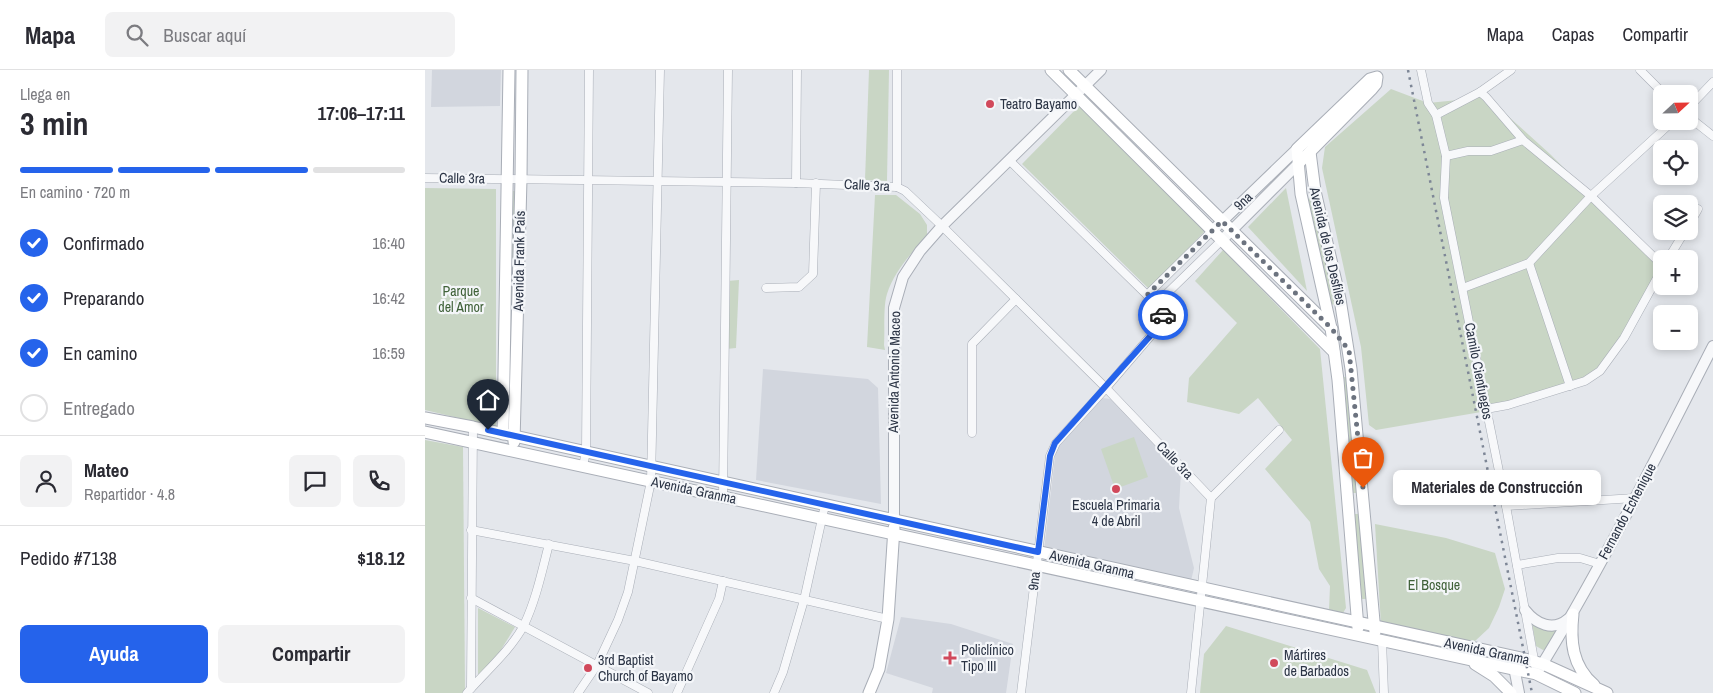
<!DOCTYPE html>
<html lang="es">
<meta charset="utf-8">
<style>
:root{--surface:#fff;--page:#f2f2f3;--text:#2b2b33;--muted:#7c7c81;--line:#e1e1e2;--accent:#2563eb}
body{margin:0;font-family:"Archivo Narrow",sans-serif;background:var(--page);color:var(--text);height:100vh;display:flex;flex-direction:column;font-size:19px;white-space:nowrap}
*{box-sizing:border-box;margin:0}
p{font-size:16px;color:var(--muted)}
.icon{flex:none;width:28px;height:28px;fill:none;stroke:currentColor;stroke-width:2;stroke-linecap:round;stroke-linejoin:round}
.map{position:relative;flex:1;overflow:hidden}
.panel{display:flex;flex-direction:column;background:var(--surface);width:425px}
.panel>*{flex:none}
.needle{width:32px;rotate:68deg}
.fabs{position:absolute;left:1228px;top:15px;display:grid;gap:10px}
.fabs a{display:grid;place-items:center;width:45px;height:45px;border-radius:8px;background:var(--surface);box-shadow:0 2px 8px #0003;font-size:25px}
.pin{position:absolute;display:grid;place-items:center;width:42px;height:42px;color:#fff;margin:-51px -21px;border-radius:50% 50% 50% 0;rotate:-45deg;box-shadow:0 0 5px #0007}
.pin .icon{rotate:45deg}
.courier{position:absolute;display:grid;place-items:center;width:50px;height:50px;margin:-25px;border:4px solid #2563eb;border-radius:50%;background:#fff;color:#222;box-shadow:0 1px 6px #0007}
.bubble{position:absolute;height:35px;border-radius:8px;background:var(--surface);box-shadow:0 2px 8px #0003;font-size:16px;font-weight:700;line-height:35px;text-align:center}
.headline em{font-style:normal;font-weight:700}
.headline div{display:flex;flex-direction:column-reverse}
.headline{display:flex;align-items:center;justify-content:space-between;height:85px;padding:0 20px}
h1{font-size:32px;font-weight:700;line-height:38px}
.bar{display:grid;grid-template-columns:repeat(4,1fr);gap:8px 5px;align-content:center;height:60px;padding:0 20px}
.bar i{height:6px;border-radius:4px;background:var(--line)}
.bar .on{background:var(--accent)}
.bar p{grid-column:span 4}
.line{display:flex;align-items:center;gap:12px;padding:0 20px;border-top:1px solid var(--line)}
.line div{flex:1}
.round{display:grid;place-items:center;flex:none;width:52px;height:52px;border-radius:8px;background:var(--page)}
ol{padding:0 20px;list-style:none}
li{display:flex;align-items:center;gap:15px;height:55px}
li p{margin-inline-start:auto}
li .icon{padding:5px;border-radius:50%;background:var(--accent);color:#fff;stroke-width:4}
li:last-child{color:var(--muted)}
li i{width:28px;height:28px;border:2px solid var(--line);border-radius:50%}
.primary-button{display:flex;gap:10px;margin-top:auto;padding:10px 20px}
.primary-button a{flex:1;height:58px;border-radius:8px;background:var(--accent);color:#fff;font-size:20px;font-weight:700;line-height:58px;text-align:center}
.primary-button a+a{background:var(--page);color:var(--text)}
header{display:flex;align-items:center;gap:30px;box-sizing:border-box;height:70px;padding:0 25px;background:var(--surface);border-bottom:1px solid var(--line)}
header strong{font-size:24px}
nav{display:flex;gap:28px;margin-inline-start:auto;font-size:18px}
.search{width:350px;height:45px;background:var(--page);display:flex;align-items:center;gap:12px;box-sizing:border-box;padding:0 18px;border-radius:8px;color:var(--muted);font-size:19px}
main{display:flex;flex:1;min-height:0}
.map>svg:first-child{display:block}
.built{fill:#d2d6de}
.green{fill:#c9d6c5}
.lines{fill:none;stroke-linecap:round;stroke-linejoin:round}
.minor-casing{stroke:#a9aeb7;stroke-width:9}
.tertiary-casing{stroke:#a9aeb7;stroke-width:12}
.secondary-casing{stroke:#a9aeb7;stroke-width:13}
.minor{stroke:#f7f8fa;stroke-width:8}
.tertiary{stroke:#f7f8fa;stroke-width:10}
.secondary{stroke:#fff;stroke-width:11}
.rail{stroke:#7d8696;stroke-width:2.5;stroke-dasharray:2.5 5;stroke-linecap:butt}
.done{stroke:#6c737f;stroke-width:5;stroke-dasharray:0 9}
.route{stroke:#2563eb;stroke-width:6}
.poi-dot{fill:#d1495b;stroke:#f4f6f9;stroke-width:2}
.labels{text-anchor:middle;stroke-width:4.5;stroke-linejoin:round;paint-order:stroke}
.poi-label{font-size:14px;fill:#2b3445;stroke:#f4f6f9;text-anchor:start}
.street-label{font-size:14px;fill:#2b3445;stroke:#f4f6f9}
.park-label{font-size:14px;fill:#3f6138;stroke:#f4f6f9}
</style>
<header>
<strong>Mapa</strong>
<div class="search"><svg class="icon" aria-label="search" viewBox="0 0 24 24"><circle cx="10" cy="10" r="6"/><path d="M15 15l6 6"/></svg>Buscar aquí</div>
<nav><a>Mapa</a><a>Capas</a><a>Compartir</a></nav>
</header>
<main>
<section class="panel">
<div class="headline"><div><h1>3 min</h1><p>Llega en</p></div><em>17:06–17:11</em></div>
<div class="bar"><i class="on"></i><i class="on"></i><i class="on"></i><i></i><p>En camino · 720 m</p></div>
<ol>
<li><svg class="icon" aria-label="check" viewBox="0 0 24 24"><path d="M5 12l5 5 9-10"/></svg>Confirmado<p>16:40</p></li>
<li><svg class="icon" aria-label="check" viewBox="0 0 24 24"><path d="M5 12l5 5 9-10"/></svg>Preparando<p>16:42</p></li>
<li><svg class="icon" aria-label="check" viewBox="0 0 24 24"><path d="M5 12l5 5 9-10"/></svg>En camino<p>16:59</p></li>
<li><i></i>Entregado</li>
</ol>
<div class="line" style="height:90px"><a class="round"><svg class="icon" aria-label="person" viewBox="0 0 24 24"><circle cx="12" cy="8" r="4"/><path d="M4 21q1-7 8-7t8 7"/></svg></a><div><b>Mateo</b><p>Repartidor · 4.8</p></div><a class="round"><svg class="icon" aria-label="chat" viewBox="0 0 24 24"><path d="M4 5h16v11H9l-5 4z"/></svg></a><a class="round"><svg class="icon" aria-label="phone" viewBox="0 0 24 24"><path d="M5 4h4l2 5-3 2q2 4 5 5l2-3 5 2v4C11 20 4 13 5 4z"/></svg></a></div>
<div class="line" style="height:65px"><div>Pedido #7138</div><b>$18.12</b></div>
<div class="primary-button"><a>Ayuda</a><a>Compartir</a></div>
</section>
<div class="map">
<svg width="1288" height="623" viewBox="0 0 1288 623">
<rect width="100%" height="100%" fill="#e4e7ec"/>
<g class="built">
<polygon points="7,0 76,0 75,36 6,37"/>
<polygon points="338,299 443,309 453,318 456,434 331,410"/>
<polygon points="677,328 686,329 756,401 754,438 769,498 766,511 619,480 631,379"/>
<polygon points="476,547 526,554 588,574 581,623 507,623 508,618 461,603"/>
</g>
<g class="green">
<polygon points="444,0 464,0 462,111 440,110"/>
<polygon points="966,19 1003,33 1033,30 1061,22 1084,47 1125,84 1223,182 1246,184 1243,189 1236,189 1236,201 1175,301 1160,311 1062,341 951,360 944,355 936,277 897,98 900,77"/>
<polygon points="656,34 782,159 724,219 597,94"/>
<polygon points="0,118 71,119 71,357 0,340"/>
<polygon points="861,118 882,221 823,157"/>
<polygon points="88,121 90,121 86,324 84,324"/>
<path d="M450,125h21l24,19 7,11v10c-15,18 -33,36 -40,59 -4,12 -2,37 -3,51l1,5 -18,-3z"/>
<polygon points="887,128 910,234 906,235 881,129"/>
<polygon points="798,180 895,279 921,538 918,543 904,540 905,516 894,499 885,452 840,399 867,370 833,328 814,344 762,332 764,308 812,253 770,211"/>
<polygon points="314,210 311,278 301,279 302,211"/>
<polygon points="919,307 923,307 933,423 928,423"/>
<polygon points="709,367 723,407 690,419 676,379"/>
<polygon points="0,370 38,377 40,621 37,623 0,623"/>
<polygon points="929,444 935,444 941,529 935,529"/>
<polygon points="950,454 1021,468 1070,483 1080,519 1074,537 1064,558 1049,572 956,555"/>
<polygon points="53,538 90,557 74,583 53,608"/>
<path d="M1107,553c9,8 18,8 29,5l-12,21 -6,1 -7,-4z"/>
<polygon points="801,556 942,600 951,623 775,623 779,584"/>
</g>
<g class="lines">
<g class="minor-casing">
<g id="minor">
<polyline points="472,0 472,117"/>
<polyline points="996,0 1003,33 1011,45 1021,86 1019,128 1081,436 1110,595"/>
<polyline points="1215,0 1239,24"/>
<polyline points="1055,22 1061,27 1098,70 1166,126 1236,194"/>
<polyline points="1264,37 1288,12"/>
<polyline points="1011,45 1055,22 1086,0"/>
<polyline points="1264,47 1288,66"/>
<polyline points="1021,86 1043,81 1066,81 1098,70"/>
<polyline points="584,90 722,225 738,244 735,255 681,318 631,373 625,386 596,623"/>
<polyline points="0,108 371,113 472,117 480,121 517,156 681,318 786,428"/>
<polyline points="371,113 372,0"/>
<polyline points="1264,155 1273,139"/>
<polyline points="1243,189 1260,161"/>
<polyline points="1104,193 1145,316"/>
<polyline points="341,218 374,217 388,204 391,113"/>
<polyline points="1038,218 1104,193 1166,126 1248,51"/>
<polyline points="722,225 787,161"/>
<polyline points="731,234 797,170"/>
<polyline points="1061,339 1083,335 1160,311 1175,301 1199,268 1236,201"/>
<polyline points="547,363 547,274 591,229"/>
<polyline points="158,396 161,382 164,0"/>
<polyline points="298,427 303,0"/>
<polyline points="1081,436 1210,428"/>
<polyline points="46,460 210,491 463,549"/>
<polyline points="1092,495 1133,488 1155,488 1175,494"/>
<polyline points="46,528 223,623"/>
<polyline points="957,570 959,623"/>
<polyline points="46,618 48,357"/>
<path d="M42,623c18,-21 44,-43 57,-68 12,-25 18,-54 25,-81"/>
<polyline points="153,623 172,595 193,550 203,522 226,411 235,0"/>
<polyline points="252,623 294,529 298,511"/>
<polyline points="349,623 358,602 379,530 400,435"/>
<polyline points="766,623 786,428 854,360"/>
</g>
</g>
<g class="tertiary-casing">
<g id="tertiary">
<polyline points="787,161 872,79"/>
<polyline points="797,170 873,94"/>
<polyline points="469,450 469,238 478,207 495,181 517,156 676,0"/>
<path d="M1100,540c11,14 28,22 43,9"/>
<polyline points="1088,592 1094,623"/>
<path d="M1113,601c65,-105 119,-216 175,-325"/>
</g>
</g>
<g class="secondary-casing">
<g id="secondary">
<polyline points="626,0 909,282"/>
<polyline points="644,0 907,259"/>
<polyline points="885,82 890,121 915,229 926,299 950,562"/>
<polyline points="873,94 946,20 951,14 952,7 945,9 872,79 876,124 906,258 913,310 933,558"/>
<polyline points="0,348 48,357 1100,589 1118,594 1182,623"/>
<polyline points="0,362 1111,604 1150,623"/>
<polyline points="78,364 84,0"/>
<polyline points="89,372 96,109 97,0"/>
<path d="M1148,544c-3,27 -1,52 21,71"/>
<polyline points="1050,594 1069,606 1086,623"/>
<polyline points="444,623 454,599 463,549 469,458"/>
</g>
</g>
<use href="#minor" class="minor"/>
<use href="#tertiary" class="tertiary"/>
<use href="#secondary" class="secondary"/>
<polyline class="rail" points="983,0 1107,623"/>
</g>
<g class="lines">
<polyline class="done" points="738,245 731,234 722,225 797,151 906,258 924,280 938,418"/>
<polyline class="route" points="63,360 613,482 625,386 630,373 735,255 738,245"/>
</g>
<g class="poi-dot">
<circle cx="565" cy="34" r="5"/>
<circle cx="691" cy="419" r="5"/>
<path d="M522.5 580.5h5v5h5v5h-5v5h-5v-5h-5v-5h5z"/>
<circle cx="849" cy="593" r="5"/>
<circle cx="163" cy="598" r="5"/>
</g>
<g class="labels">
<g class="poi-label">
<text x="575" y="39">Teatro Bayamo</text>
<text x="691" y="440" text-anchor="middle">Escuela Primaria<tspan x="691" dy="16">4 de Abril</tspan></text>
<text x="536" y="585">Policlínico<tspan x="536" dy="16">Tipo III</tspan></text>
<text x="859" y="590">Mártires<tspan x="859" dy="16">de Barbados</tspan></text>
<text x="173" y="595">3rd Baptist<tspan x="173" dy="16">Church of Bayamo</tspan></text>
</g>
<g class="street-label">
<text transform="translate(37 108) rotate(1)" y="5">Calle 3ra</text>
<text transform="translate(442 115) rotate(3)" y="5">Calle 3ra</text>
<text transform="translate(818 131) rotate(-44)" y="5">9na</text>
<text transform="translate(903 176) rotate(77)" y="5">Avenida de los Desfiles</text>
<text transform="translate(94 191) rotate(-89)" y="5">Avenida Frank País</text>
<text transform="translate(1054 301) rotate(79)" y="5">Camilo Cienfuegos</text>
<text transform="translate(469 302) rotate(-89)" y="5">Avenida Antonio Maceo</text>
<text transform="translate(750 390) rotate(46)" y="5">Calle 3ra</text>
<text transform="translate(269 420) rotate(12)" y="5">Avenida Granma</text>
<text transform="translate(1202 441) rotate(-62)" y="5">Fernando Echenique</text>
<text transform="translate(667 494) rotate(13)" y="5">Avenida Granma</text>
<text transform="translate(609 511) rotate(-83)" y="5">9na</text>
<text transform="translate(1062 581) rotate(12)" y="5">Avenida Granma</text>
</g>
<g class="park-label">
<text x="36" y="226">Parque<tspan x="36" dy="16">del Amor</tspan></text>
<text x="1009" y="520">El Bosque</text>
</g>
</g>
</svg>
<div class="fabs">
<a><svg class="needle" viewBox="-14 -14 28 28"><path d="M0-13l5 13h-10z" fill="#e53935"/><path d="M0 13l5-13h-10z" fill="#7c7c81"/></svg></a>
<a><svg class="icon" aria-label="locate" viewBox="0 0 24 24"><circle cx="12" cy="12" r="6"/><path d="M12 2v4M12 18v4M2 12h4M18 12h4"/></svg></a>
<a><svg class="icon" aria-label="layers" viewBox="0 0 24 24"><path d="M12 4l9 5-9 5-9-5zM3 14l9 5 9-5"/></svg></a>
<a>+</a>
<a>−</a>
</div>
<div class="pin" style="left:938px;top:418px;background:#ea580c"><svg class="icon" aria-label="bag" viewBox="0 0 24 24"><path d="M5 8h14l-1 12H6zM9 8a3 3 0 0 1 6 0"/></svg></div>
<div class="pin" style="left:63px;top:360px;background:#1f2937"><svg class="icon" aria-label="home" viewBox="0 0 24 24"><path d="M3 11l9-7 9 7M6 9v11h12V9"/></svg></div>
<div class="courier" style="left:738px;top:245px"><svg class="icon" aria-label="car" viewBox="0 0 24 24"><path d="M5 17H2v-5l4-1 3-4h7l3 4 3 1v5h-3M9 17h6M6 11h13"/><circle cx="7" cy="17" r="2"/><circle cx="17" cy="17" r="2"/></svg></div>
<div class="bubble" style="left:968px;top:400px;width:208px">Materiales de Construcción</div>
</div>
</main>
